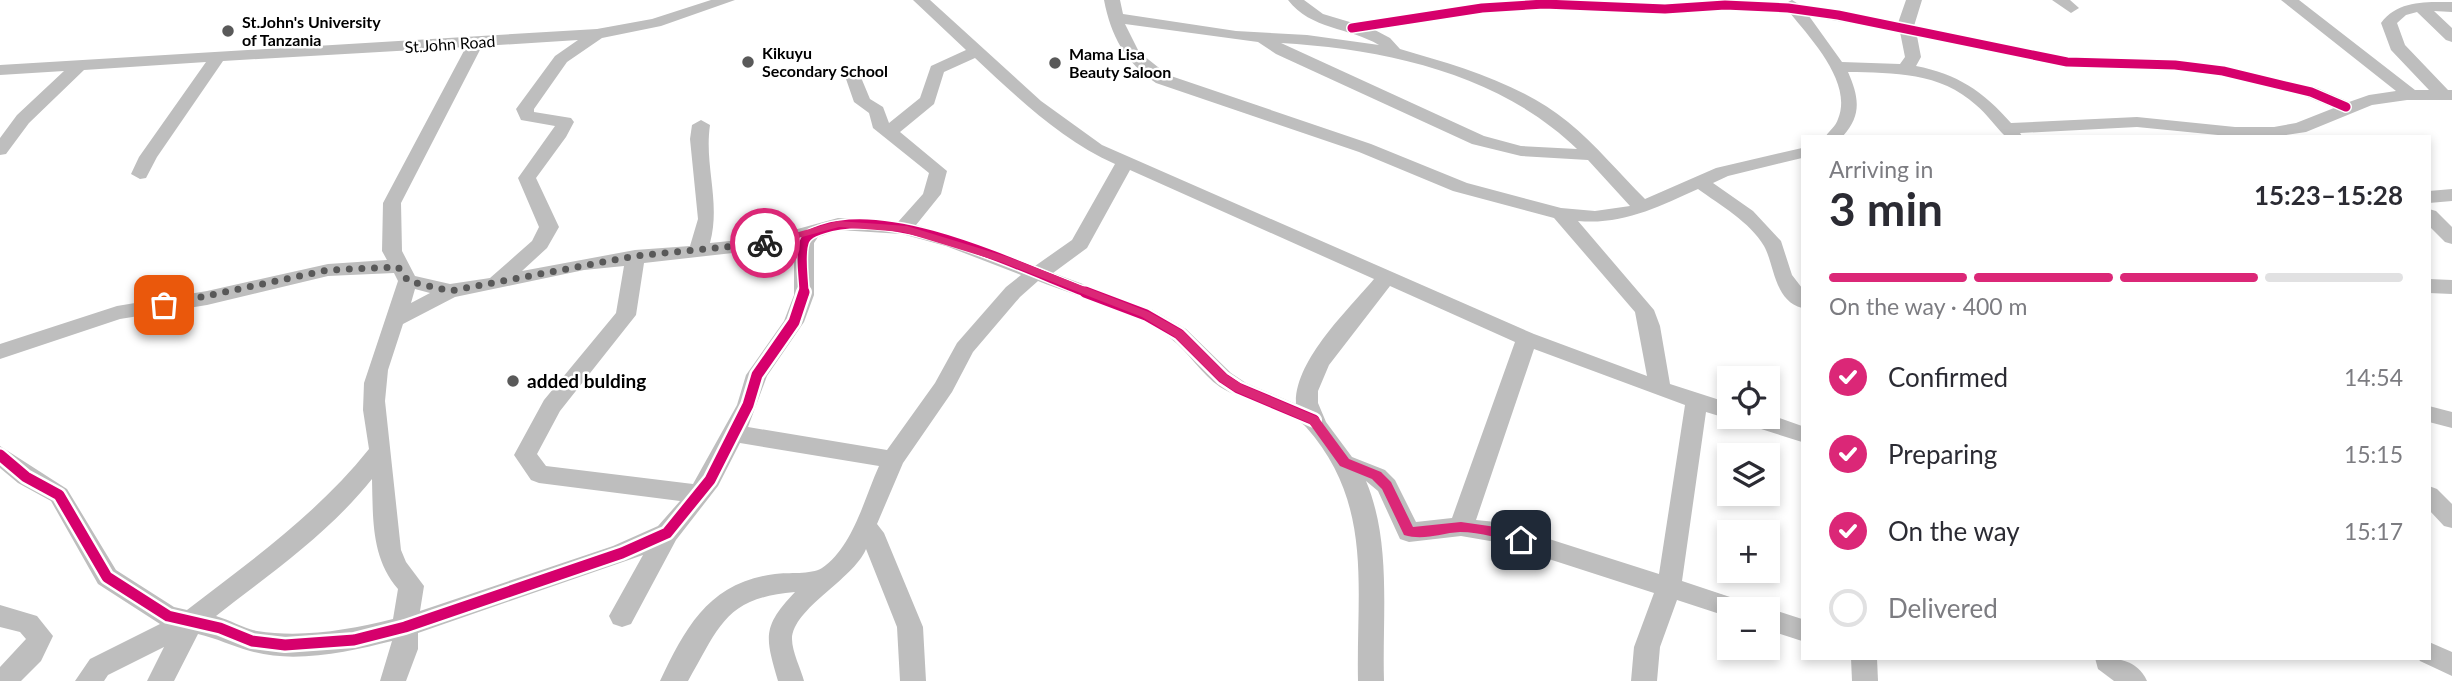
<!DOCTYPE html>
<meta charset="utf-8">
<style>
:root{--surface:#fff;--page:#f2f2f3;--text:#2b2b33;--muted:#7c7c81;--line:#e1e1e2;--accent:#db2777}
body{margin:0;font-family:Lato,sans-serif;background:var(--page);color:var(--text);height:100vh;display:flex;flex-direction:column;font-size:26px;white-space:nowrap}
*{box-sizing:border-box;margin:0}
p{font-size:23px;color:var(--muted)}
.icon{flex:none;width:38px;height:38px;fill:none;stroke:currentColor;stroke-width:2;stroke-linecap:round;stroke-linejoin:round}
.map{position:relative;flex:1;overflow:hidden}
.side{position:absolute;left:1801px;top:135px;width:630px;height:525px;display:flex;flex-direction:column;background:var(--surface);border-radius:0px;box-shadow:0 4px 10px #0003}
.side>*{flex:none}
.controls{position:absolute;left:1717px;top:366px;display:grid;gap:14px}
.controls a{display:grid;place-items:center;width:63px;height:63px;border-radius:0px;background:var(--surface);box-shadow:0 4px 10px #0003;font-size:35px}
.pin{position:absolute;display:grid;place-items:center;width:60px;height:60px;color:#fff;margin:-30px;border-radius:14px;box-shadow:0 4px 10px #0006}
.courier{position:absolute;display:grid;place-items:center;width:70px;height:70px;margin:-35px;border:5px solid #db2777;border-radius:50%;background:#fff;color:#222;box-shadow:0 2px 9px #0007}
.overview em{font-style:normal;font-weight:700}
.overview div{display:flex;flex-direction:column-reverse}
.overview{display:flex;align-items:center;justify-content:space-between;height:119px;padding:0 28px}
h1{font-size:46px;font-weight:700;line-height:52px}
.bar{display:grid;grid-template-columns:repeat(4,1fr);gap:10px 7px;align-content:center;height:84px;padding:0 28px}
.bar i{height:9px;border-radius:5px;background:var(--line)}
.bar .selected{background:var(--accent)}
.bar p{grid-column:span 4}
ol{padding:0 28px;list-style:none}
li{display:flex;align-items:center;gap:21px;height:77px}
li p{margin-inline-start:auto}
li .icon{padding:7px;border-radius:50%;background:var(--accent);color:#fff;stroke-width:4}
li:last-child{color:var(--muted)}
li i{width:38px;height:38px;border:4px solid var(--line);border-radius:50%}
.map>svg:first-child{display:block}
.lines{fill:none;stroke-linecap:round;stroke-linejoin:round}
.minor{fill:#bebebe;fill-rule:evenodd}
.cycleway-far1-casing{stroke:#fff;stroke-width:12}
.cycleway-casing{stroke:#fff;stroke-width:16}
.cycleway-far1{stroke:#d6006c;stroke-width:9}
.cycleway{stroke:#d6006c;stroke-width:11}
.route{fill:#db2777}
.done{stroke:#595959;stroke-width:7;stroke-dasharray:0 12.6}
.poi-dot{fill:#595959;stroke:#fff;stroke-width:2.5}
.labels{text-anchor:middle;stroke-width:5;stroke-linejoin:round;paint-order:stroke}
.far-poi-label{font-size:16px;font-weight:bold;fill:#000;stroke:#fff;text-anchor:start}
.far-street-label{font-size:16px;fill:#000;stroke:#fff}
.poi-label{font-size:19px;font-weight:bold;fill:#000;stroke:#fff;text-anchor:start}
</style>
<div class="map">
<svg width="2452" height="681" viewBox="0 0 2452 681">
<rect width="100%" height="100%" fill="#fff"/>
<g class="lines">
<g class="minor">
<path d="M711,0h24l-74,26 -59,12 -35,24 -33,47v3l37,6 3,4 -8,15 -30,41 23,49 -12,21 -25,23 113,-21 55,-4 8,-27 -8,-80 2,-14 9,-5 9,5c-6,41 11,77 0,118l58,-6 70,-19 60,4 25,-28 6,-21 -56,-45 -4,-15 -15,-11 -8,-23 8,-5 6,1 10,24 13,8 6,16 31,-25 11,-32 35,-16 -53,-50h17l111,101 61,44 432,189 113,42 -12,-64 -81,-94 -101,-27 -94,-39 -203,-69c-31,-21 -45,-47 -52,-83h16l3,14 113,17 71,4 72,10c-30,-18 -68,-15 -91,-45h16l19,14 30,9 129,-20 53,-3 130,4 60,-4 61,3 6,-3 8,5 98,18 8,-23h16l-8,26 153,31 108,3 48,6 94,22 32,14 20,-7 27,-4 -115,-91h18l116,90h14l-38,-40 -10,-27c17,-23 45,-21 71,-21v10l-18,-1 18,17v14l-6,-2 -29,-28 -11,3 -9,8 8,22 43,45h4v10h-45l-35,5 -66,27 -27,4h-51l-91,-9 -117,6 2,3h-17c-10,-10 -18,-22 -29,-31 -36,-33 -82,-32 -128,-33 11,25 14,43 -5,64h-17c3,-5 10,-10 12,-17 15,-36 -27,-80 -48,-106l-65,-3 -60,4 -121,-5 -62,4 -109,16 17,9 10,11c58,17 120,34 168,73 28,23 51,51 77,77l71,-31 86,-20v10l-74,18 -15,7 40,28 28,30 11,34 10,13v20c-28,-7 -28,-45 -38,-62 -14,-24 -44,-41 -66,-57 -40,18 -75,36 -120,32l76,89 6,16 10,58 59,19v13l39,-2 34,12v16l-63,-20 -3,-5 -7,2 -23,-7 -24,169 63,21 4,7h-20v8l-52,-17 -17,47 -3,34h-26l3,-34 20,-54 -158,-51 -35,-6 -52,6 -9,-3 -22,-48 -12,-10c26,62 16,135 18,200h-26c-2,-94 16,-177 -52,-254 -9,-11 -68,-28 -86,-40 -19,-13 -31,-35 -50,-49 -38,-27 -88,-40 -132,-57l-18,16 -47,55 -21,40 -49,71 -26,61 7,9 39,94 3,54h-26l-3,-54 -31,-78c-13,31 -73,59 -74,90 0,13 9,30 12,42h-26c-13,-45 -16,-54 17,-89 -70,6 -75,34 -107,89h-28c26,-55 50,-99 115,-107 13,-2 36,1 47,-6 31,-21 42,-69 57,-102l-139,-23 -22,43 -42,54 -45,84 -9,3 -9,-3 -4,-8 34,-61 -225,78v16l-12,32h-26l12,-40c-44,11 -98,23 -142,10 -18,-5 -34,-13 -52,-17l-24,47h-27l17,-34 -56,28 -4,6h-29l15,-22 70,-35 -62,-40 -47,-83 -33,-18 -18,-15v-22l67,43 49,81 58,37 13,3c65,-50 131,-97 182,-161l-6,-39 1,-27 34,-102 -4,-8 -66,3 -121,29 -87,14 -120,40v-15l117,-38 90,-15 121,-27 59,-4 -5,-9 1,-48 83,-156 -243,14 -66,96 -11,21 -6,1 -9,-5 8,-17 67,-95 -122,8 -55,53 -23,31 -6,1v-17l17,-23 47,-44 -64,4v-10l597,-36 55,-10zM1809,16l91,16 5,25 -5,7 -58,-2zM1125,24l133,18 18,12 196,90 49,12 67,4 42,46 -35,5 -34,-3 -94,-25 -96,-39 -203,-69 -29,-23zM1917,36l150,31 108,3 48,6 82,20 29,12 -38,15 -22,4h-39l-98,-10 -126,6c-28,-32 -54,-49 -95,-57l5,-9zM578,40l-23,16 -39,53 5,11 34,6 -37,52 21,49 -7,14 -42,37 -40,6 -35,-8 -13,-25 -1,-48 81,-157zM1281,43c104,6 219,31 296,106l-56,-3 -37,-10zM975,58c43,40 86,82 140,106l-43,76 -37,26 -75,-28 -44,-13 25,-31 6,-23 -47,-39 34,-28 10,-32zM1130,170l244,109c-26,31 -80,82 -78,125l-50,-21 -15,-10 -45,-44 -33,-19 -100,-37 34,-25zM839,230l63,4 44,12 75,29 -15,12 -49,56 -22,40 -48,67 -139,-23 19,-51 37,-54 10,-27v-52l4,-6zM794,243v52l-10,26 -38,54 -9,30 -44,79 -147,-18 -9,-12 23,-43 76,-96 8,-52 124,-14zM624,266l-8,47 -72,87 -30,55 17,25 8,3 141,18 -22,25 -45,20 -193,65 4,-25 -18,-24 -5,-12 -16,-149 3,-31 15,-46 52,-27 129,-27zM1390,286l125,56 -63,176 -36,4 -21,-42 -10,-10 -33,-13 -26,-35 -8,-19v-12l11,-26zM415,289l15,4 -19,10zM1534,349l151,56 -26,169 -163,-52 -20,-2zM372,479c1,39 -1,79 26,110l-5,30c-44,11 -91,19 -136,12 -14,-3 -27,-11 -41,-15 54,-42 113,-83 156,-137z"/>
<polygon points="2052,0 2070,0 2079,8 2071,13"/>
<polygon points="2452,189 2452,201 2429,203 2429,191"/>
<polygon points="2429,209 2436,211 2452,227 2452,244 2445,242 2429,226"/>
<polygon points="2429,279 2452,280 2452,294 2429,293"/>
<polygon points="2429,406 2452,412 2452,428 2429,422"/>
<polygon points="2429,486 2437,489 2452,504 2452,528 2444,526 2429,510"/>
<polygon points="0,605 37,616 53,636 41,661 21,681 0,681 0,667 26,639 20,632 0,627"/>
<polygon points="1768,608 1802,619 1802,641 1768,630"/>
<polygon points="2429,642 2452,652 2452,676 2420,661 2418,658 2429,658"/>
<polygon points="1851,658 1877,658 1878,681 1852,681"/>
<path d="M2095,658c22,0 42,1 52,23h-33l-16,-12z"/>
</g>
<g class="cycleway-far1-casing">
<g id="cycleway-far1">
<polyline points="1352,28 1482,8 1544,4 1665,9 1725,5 1788,8 1838,15 2067,62 2175,65 2223,71 2311,92 2346,107"/>
<path d="M804,294c0,-15 -5,-41 1,-54 4,-7 10,-8 18,-11 71,-24 198,39 267,65"/>
</g>
</g>
<g class="cycleway-casing">
<g id="cycleway">
<polyline points="1085,292 1146,315 1179,334 1223,378 1238,388 1314,420"/>
<polyline points="0,455 26,477 59,495 107,577 168,616 220,628 252,641 285,645 354,640 405,627 622,553 667,533 710,480 748,405 757,375 794,322 804,292"/>
</g>
</g>
<use href="#cycleway-far1" class="cycleway-far1"/>
<use href="#cycleway" class="cycleway"/>
</g>
<path class="route" d="M838,221l69,5 101,31 141,55 34,19 44,44 16,10 75,32 31,42 32,13 10,10 22,45 48,-5 35,5 30,9 2,4 -7,5c-19,-6 -40,-13 -61,-13 -19,1 -36,9 -56,3l-22,-46 -10,-10 -32,-13 -31,-43 -75,-32 -15,-10 -44,-44 -33,-20 -141,-55 -98,-30 -64,-5 -74,20 -6,-4z"/>
<g class="lines">
<polyline class="done" points="164,305 328,270 398,267 408,281 450,291 635,256 765,243"/>
</g>
<g class="poi-dot">
<circle cx="228" cy="31" r="7"/>
<circle cx="748" cy="62" r="7"/>
<circle cx="1055" cy="63" r="7"/>
<circle cx="513" cy="381" r="7"/>
</g>
<g class="labels">
<g class="far-poi-label">
<text x="242" y="28">St.John's University<tspan x="242" dy="18">of Tanzania</tspan></text>
<text x="762" y="59">Kikuyu<tspan x="762" dy="18">Secondary School</tspan></text>
<text x="1069" y="60">Mama Lisa<tspan x="1069" dy="18">Beauty Saloon</tspan></text>
</g>
<g class="far-street-label">
<text transform="translate(450 44) rotate(-4)" y="6">St.John Road</text>
</g>
<g class="poi-label">
<text x="527" y="388">added bulding</text>
</g>
</g>
</svg>
<div class="controls">
<a><svg class="icon" aria-label="locate" viewBox="0 0 24 24"><circle cx="12" cy="12" r="6"/><path d="M12 2v4M12 18v4M2 12h4M18 12h4"/></svg></a>
<a><svg class="icon" aria-label="layers" viewBox="0 0 24 24"><path d="M12 4l9 5-9 5-9-5zM3 14l9 5 9-5"/></svg></a>
<a>+</a>
<a>−</a>
</div>
<div class="pin" style="left:164px;top:305px;background:#ea580c"><svg class="icon" aria-label="bag" viewBox="0 0 24 24"><path d="M5 8h14l-1 12H6zM9 8a3 3 0 0 1 6 0"/></svg></div>
<div class="pin" style="left:1521px;top:540px;background:#1f2937"><svg class="icon" aria-label="home" viewBox="0 0 24 24"><path d="M3 11l9-7 9 7M6 9v11h12V9"/></svg></div>
<div class="courier" style="left:765px;top:243px"><svg class="icon" aria-label="bike" viewBox="0 0 24 24"><circle cx="6" cy="16" r="4"/><circle cx="18" cy="16" r="4"/><path d="M6 16l4-8h5l3 8M10 8l3 8H6M13 5h3"/></svg></div>
<section class="side">
<div class="overview"><div><h1>3 min</h1><p>Arriving in</p></div><em>15:23–15:28</em></div>
<div class="bar"><i class="selected"></i><i class="selected"></i><i class="selected"></i><i></i><p>On the way · 400 m</p></div>
<ol>
<li><svg class="icon" aria-label="check" viewBox="0 0 24 24"><path d="M5 12l5 5 9-10"/></svg>Confirmed<p>14:54</p></li>
<li><svg class="icon" aria-label="check" viewBox="0 0 24 24"><path d="M5 12l5 5 9-10"/></svg>Preparing<p>15:15</p></li>
<li><svg class="icon" aria-label="check" viewBox="0 0 24 24"><path d="M5 12l5 5 9-10"/></svg>On the way<p>15:17</p></li>
<li><i></i>Delivered</li>
</ol>
</section>
</div>
